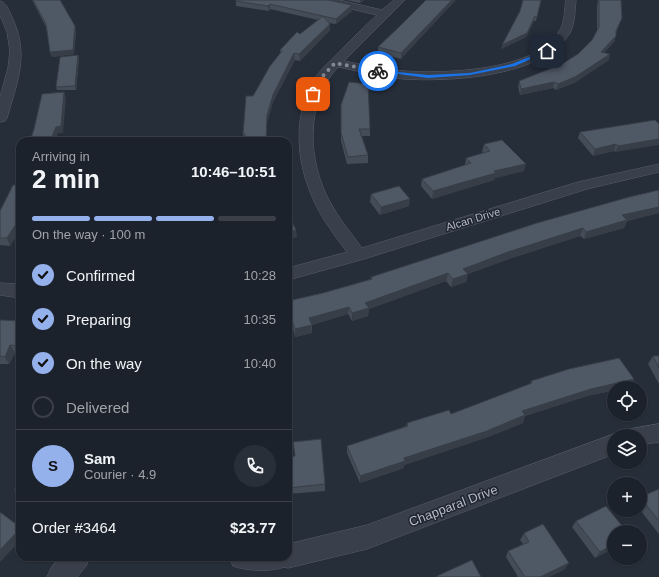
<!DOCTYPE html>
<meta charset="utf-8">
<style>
:root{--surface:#1c222c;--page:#292f38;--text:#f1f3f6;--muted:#a0a4a9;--line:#3a3f48;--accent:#95b1ec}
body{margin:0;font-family:Arial,sans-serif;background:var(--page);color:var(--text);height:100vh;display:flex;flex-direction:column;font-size:15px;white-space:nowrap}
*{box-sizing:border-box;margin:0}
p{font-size:13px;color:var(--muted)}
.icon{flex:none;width:22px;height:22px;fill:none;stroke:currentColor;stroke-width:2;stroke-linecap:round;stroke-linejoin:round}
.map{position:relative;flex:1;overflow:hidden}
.details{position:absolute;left:16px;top:137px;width:276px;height:424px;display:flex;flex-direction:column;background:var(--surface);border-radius:12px;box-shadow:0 1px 3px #0004,0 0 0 1px var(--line)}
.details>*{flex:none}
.tools{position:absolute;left:607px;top:381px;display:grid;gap:8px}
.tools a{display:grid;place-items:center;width:40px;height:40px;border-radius:50%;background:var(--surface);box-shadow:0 1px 3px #0004,0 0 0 1px var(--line);font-size:20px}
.pin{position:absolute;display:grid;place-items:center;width:34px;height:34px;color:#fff;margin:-17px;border-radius:8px;box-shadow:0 2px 6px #0006}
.courier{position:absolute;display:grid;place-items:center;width:40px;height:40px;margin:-20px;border:3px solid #1a73e8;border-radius:50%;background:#fff;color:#222;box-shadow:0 1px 5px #0007}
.summary em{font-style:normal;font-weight:700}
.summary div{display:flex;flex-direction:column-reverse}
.summary{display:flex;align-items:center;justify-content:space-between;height:68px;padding:0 16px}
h1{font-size:26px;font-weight:700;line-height:30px}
.bar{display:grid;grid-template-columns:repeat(4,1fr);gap:6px 4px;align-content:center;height:48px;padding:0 16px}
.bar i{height:5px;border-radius:3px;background:var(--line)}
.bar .on{background:var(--accent)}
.bar p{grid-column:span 4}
.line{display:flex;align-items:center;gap:10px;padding:0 16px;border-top:1px solid var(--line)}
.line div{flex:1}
.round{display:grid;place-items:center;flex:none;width:42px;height:42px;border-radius:21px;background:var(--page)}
ol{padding:0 16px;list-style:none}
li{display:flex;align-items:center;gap:12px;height:44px}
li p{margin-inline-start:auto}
li .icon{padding:4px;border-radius:50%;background:var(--accent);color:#111;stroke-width:4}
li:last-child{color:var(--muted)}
li i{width:22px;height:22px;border:2px solid var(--line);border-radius:50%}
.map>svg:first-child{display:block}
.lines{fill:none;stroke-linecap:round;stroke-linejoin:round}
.minor-casing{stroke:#585e69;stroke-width:1}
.minor{fill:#3a404b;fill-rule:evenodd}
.wall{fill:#444c57}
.shaded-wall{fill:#373e47}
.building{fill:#4f5865;stroke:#373e47}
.route{fill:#1a73e8}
.done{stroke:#838a95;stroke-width:4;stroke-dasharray:0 7.2}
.labels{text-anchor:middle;stroke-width:3;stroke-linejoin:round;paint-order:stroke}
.street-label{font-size:11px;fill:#b5bbc6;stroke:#1f2530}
.near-street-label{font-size:13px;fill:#b5bbc6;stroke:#1f2530}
</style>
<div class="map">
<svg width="659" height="577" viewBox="0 0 659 577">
<rect width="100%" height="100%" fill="#262e3a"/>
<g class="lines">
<g class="minor-casing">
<g id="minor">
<path d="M320,0h19l43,10 12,-10h11l-61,61c20,4 40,9 60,10 40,3 135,0 156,-41 5,-9 4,-20 6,-30h10c-1,11 -1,23 -6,33 -26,44 -121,49 -166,46 -23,-2 -45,-8 -66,-12 -34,36 -30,95 -8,135 9,17 21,31 32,46l216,-66 81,-18v8l-72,17 -223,70 -76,21v-12l59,-16c-12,-16 -25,-33 -33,-51 -18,-38 -22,-86 1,-123 7,-10 16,-18 25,-27 12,-12 24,-24 37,-36l-56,-13z"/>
<path d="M0,1c6,1 8,8 11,14 19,39 7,64 -4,103l-2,3 -5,1v-25l8,-29 2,-17 -3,-19 -7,-17z"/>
<polygon points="0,283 20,284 20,298 0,295"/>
<polygon points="659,424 659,442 640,445 640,436 628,436 631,429"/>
<path d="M614,434l5,2h-5v18l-247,95 -79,19 -4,-1c-12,5 -38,4 -51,-1l-4,-9h59v-13l79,-19z"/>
<polygon points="60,557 90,557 86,566 77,577 47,577 51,568"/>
</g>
</g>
<use href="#minor" class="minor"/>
</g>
<g class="wall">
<polygon points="32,0 60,0 75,26 76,31 74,54 52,57 50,52 46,27"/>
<polygon points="236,0 352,5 352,11 336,24 329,23 330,30 300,61 295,60 273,102 267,122 266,141 243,141 243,134 253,96 280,53 280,50 318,20 270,9 269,11 236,6"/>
<polygon points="346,0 364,0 360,3"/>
<polygon points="426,0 401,59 378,53 378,47 400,26"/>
<polygon points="541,0 536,21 534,21 526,37 501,49"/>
<polygon points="598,0 621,0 620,23 616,33 616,36 614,42 604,53 609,60 574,83 556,90 553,88 520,95 518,87 519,81 562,64 578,54 592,40 597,31 597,7"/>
<polygon points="78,55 79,59 76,90 57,90 56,87"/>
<polygon points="341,105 370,129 370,136 362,136 368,155 368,163 347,164 341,141"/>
<polygon points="659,124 615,152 614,151 593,156 578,138 580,132"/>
<polygon points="484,144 524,171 495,178 494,180 432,199 421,186 422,179 465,165 466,158 483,153 482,152"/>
<polygon points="659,190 659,213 627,221 624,228 584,239 580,236 506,260 468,274 466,282 451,287 446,281 369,309 368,316 352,321 348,314 312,325 312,333 295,337 293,329 288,301 323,293 371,279 371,277"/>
<polygon points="371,194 409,206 380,215 370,202"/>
<polygon points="0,211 10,246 0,245"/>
<polygon points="0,320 20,321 20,353 15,353 9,364 0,364"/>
<polygon points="653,356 659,356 659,384 648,364"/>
<polygon points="634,379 630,387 587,396 525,416 523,423 485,438 404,465 404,468 360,483 347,453 347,446 406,426 407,423 451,414 530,384 531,381"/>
<polygon points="288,457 325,484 325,491 288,494"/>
<polygon points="20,480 20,497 19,497 14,490"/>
<polygon points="659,489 659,534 640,510 640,497"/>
<polygon points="576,521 614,532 614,548 595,558 572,527"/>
<polygon points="524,533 565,569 549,577 518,577 506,557 508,551 523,544 520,540"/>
</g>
<g class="shaded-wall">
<polygon points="360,0 364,0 360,3"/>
<polygon points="452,0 456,0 401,59 401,53"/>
<polygon points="270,4 270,9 269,11 268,6"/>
<polygon points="352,5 352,11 336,24 336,19"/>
<polygon points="535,16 534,21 526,37 501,49 502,45"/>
<polygon points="330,24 330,30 300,61 299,54"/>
<polygon points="75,26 76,31 74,54 52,57 50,52"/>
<polygon points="616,36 614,42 600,57 601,52"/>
<polygon points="294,53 295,60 273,102 267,122 266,141 267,115 273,95"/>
<polygon points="610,54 609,60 574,83 556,90 558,84"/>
<polygon points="78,55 79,59 76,90 75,86"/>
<polygon points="554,82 553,88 520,95 521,89"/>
<polygon points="64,92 66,98 63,133 58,133 55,141 50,141"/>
<polygon points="659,139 659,145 615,152 618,146"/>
<polygon points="616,144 614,151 593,156 595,149"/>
<polygon points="526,164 524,171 495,178 494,180 432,199 433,191 494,171"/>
<polygon points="410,199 409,206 380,215 381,207"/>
<polygon points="659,207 659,213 627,221 624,228 584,239 586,232 622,215"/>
<polygon points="20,218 20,231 10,246 7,238"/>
<polygon points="583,228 580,236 506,260 468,274 466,282 451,287 453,279 463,269 508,252"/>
<polygon points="296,230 297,237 288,240 288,232"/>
<polygon points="448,273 446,281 369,309 368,316 352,321 352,313 365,303"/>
<polygon points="349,307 348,314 311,325 312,333 295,337 295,329 309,318"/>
<polygon points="292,321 293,329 288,330 288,322"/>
<polygon points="10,345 15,353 9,364 5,357"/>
<polygon points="634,379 630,387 624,388 614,388 614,390 587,396 525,416 523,423 485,438 404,465 404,468 360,483 360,476 522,411 591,389"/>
<polygon points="20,529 20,541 0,562 0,550"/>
<polygon points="614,544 614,548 595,558 600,552"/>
<polygon points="569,563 565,569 549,577 540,577"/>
</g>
<g class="building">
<polygon points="33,0 60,0 75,26 73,50 50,52 46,24"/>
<polygon points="236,0 328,0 352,5 336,19 270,4 268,6 236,1"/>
<polygon points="426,0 452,0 401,53 378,47 400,26"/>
<polygon points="523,0 541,0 537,17 535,16 527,33 502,45 520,11"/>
<polygon points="599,0 621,0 622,18 616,31 616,36 601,52 610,54 575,77 558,84 554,82 521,89 519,81 562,64 578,54 592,40 599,27"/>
<polygon points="323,16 330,24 299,54 294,53 273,95 267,115 266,141 245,141 245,134 243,134 246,96 253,96 270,66 282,51 280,50 297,32 300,34"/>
<polygon points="78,55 75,86 56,87 60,57"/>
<polygon points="349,82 368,84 370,129 359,129 368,155 348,157 341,133 341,105"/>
<polygon points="64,92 61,126 56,127 50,141 30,141 34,129 42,94"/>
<polygon points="655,120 659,124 659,139 618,146 616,144 595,149 580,132"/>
<polygon points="502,140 526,164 494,171 496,173 433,191 422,179 471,163 466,158 490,151 484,144"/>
<polygon points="13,185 20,185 20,218 7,238 0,238 0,211"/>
<polygon points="399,186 410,199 381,207 371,194"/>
<polygon points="659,190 659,207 622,215 627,220 586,232 583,228 508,252 463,269 468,274 453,279 448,273 365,303 369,308 352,313 349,307 309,318 312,325 295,329 292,321 288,322 288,301 323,293 372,279 371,277 537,223 629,197"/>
<polygon points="288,214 296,230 288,232"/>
<polygon points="0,320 20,321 20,344 19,346 10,345 5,357 0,356"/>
<polygon points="653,356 659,356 659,368"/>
<polygon points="619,358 634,379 591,389 522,411 525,415 487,431 404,458 405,461 360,476 347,446 408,426 407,423 449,410 451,414 532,383 531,381 569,369"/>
<polygon points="321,439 325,484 288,488 288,457 295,456 293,442"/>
<polygon points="20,480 20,491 14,490"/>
<polygon points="659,489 659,521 640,497"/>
<polygon points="606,506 627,532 614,532 614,544 600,552 576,521"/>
<polygon points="0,512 20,527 20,529 0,550"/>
<polygon points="543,524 569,563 540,577 525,577 508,551 529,542 524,533"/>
<polygon points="472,560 481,577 437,577 437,576"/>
</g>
<polygon class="route" points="546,50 549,51 515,66 470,75 428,78 376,71 378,70 428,75 470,73 512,64"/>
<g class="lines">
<polyline class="done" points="313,94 321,78 335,63 378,71"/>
</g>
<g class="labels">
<g class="street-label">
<text transform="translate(473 219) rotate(-17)" y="4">Alcan Drive</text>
</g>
<g class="near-street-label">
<text transform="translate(453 505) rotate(-21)" y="5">Chapparal Drive</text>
</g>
</g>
</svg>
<div class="tools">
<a><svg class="icon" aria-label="locate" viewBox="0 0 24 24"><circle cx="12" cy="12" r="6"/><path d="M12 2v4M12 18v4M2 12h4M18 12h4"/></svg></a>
<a><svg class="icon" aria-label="layers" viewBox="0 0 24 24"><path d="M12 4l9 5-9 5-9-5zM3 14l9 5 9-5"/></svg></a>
<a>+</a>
<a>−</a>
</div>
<div class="pin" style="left:313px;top:94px;background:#ea580c"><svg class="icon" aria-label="bag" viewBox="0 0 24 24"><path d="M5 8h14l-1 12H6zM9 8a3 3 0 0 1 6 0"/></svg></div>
<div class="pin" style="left:547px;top:51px;background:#1f2937"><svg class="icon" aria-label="home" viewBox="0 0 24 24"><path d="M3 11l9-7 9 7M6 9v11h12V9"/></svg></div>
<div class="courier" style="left:378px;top:71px"><svg class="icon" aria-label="bike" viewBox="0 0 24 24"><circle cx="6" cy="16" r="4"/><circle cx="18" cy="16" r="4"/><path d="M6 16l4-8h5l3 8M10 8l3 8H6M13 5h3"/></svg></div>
<section class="details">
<div class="summary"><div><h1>2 min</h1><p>Arriving in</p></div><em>10:46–10:51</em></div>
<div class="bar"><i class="on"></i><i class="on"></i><i class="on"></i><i></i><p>On the way · 100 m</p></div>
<ol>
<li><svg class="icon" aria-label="check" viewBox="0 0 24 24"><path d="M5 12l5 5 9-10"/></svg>Confirmed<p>10:28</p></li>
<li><svg class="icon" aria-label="check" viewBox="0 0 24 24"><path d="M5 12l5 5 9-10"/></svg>Preparing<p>10:35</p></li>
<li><svg class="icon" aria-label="check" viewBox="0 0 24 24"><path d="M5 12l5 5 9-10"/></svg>On the way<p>10:40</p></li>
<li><i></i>Delivered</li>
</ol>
<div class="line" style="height:72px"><b class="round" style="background:var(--accent);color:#111">S</b><div><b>Sam</b><p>Courier · 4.9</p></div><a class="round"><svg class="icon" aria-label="phone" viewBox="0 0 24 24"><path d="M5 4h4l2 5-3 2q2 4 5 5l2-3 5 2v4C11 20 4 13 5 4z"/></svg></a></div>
<div class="line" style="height:52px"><div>Order #3464</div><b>$23.77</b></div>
</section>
</div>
